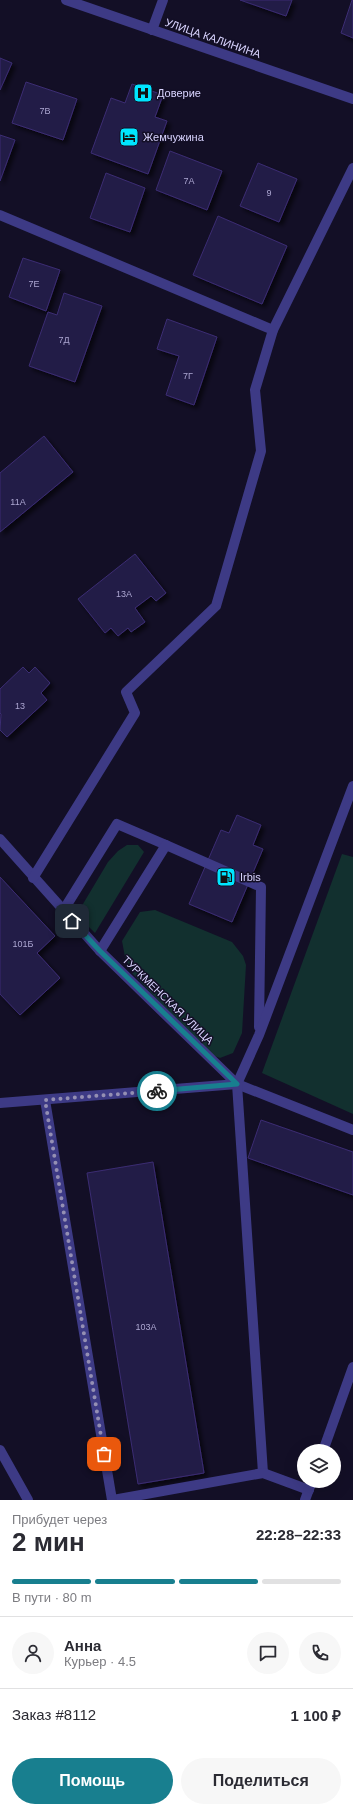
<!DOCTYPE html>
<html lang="ru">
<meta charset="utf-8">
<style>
:root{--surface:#fff;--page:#f7f7f7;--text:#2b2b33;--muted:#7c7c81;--line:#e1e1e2;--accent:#187f8f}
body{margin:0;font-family:Helvetica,sans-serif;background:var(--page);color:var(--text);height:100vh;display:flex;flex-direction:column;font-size:15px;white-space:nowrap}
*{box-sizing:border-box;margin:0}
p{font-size:13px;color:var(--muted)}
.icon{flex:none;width:22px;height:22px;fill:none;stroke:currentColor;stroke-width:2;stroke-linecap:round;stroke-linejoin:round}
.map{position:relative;height:1500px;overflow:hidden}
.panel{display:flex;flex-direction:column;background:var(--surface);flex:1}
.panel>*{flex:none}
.tools{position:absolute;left:297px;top:1444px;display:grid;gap:8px}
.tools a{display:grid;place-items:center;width:44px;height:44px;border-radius:50%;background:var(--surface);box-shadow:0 4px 16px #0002;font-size:20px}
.pin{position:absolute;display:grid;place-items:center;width:34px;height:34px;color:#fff;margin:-17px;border-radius:8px;box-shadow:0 2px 6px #0006}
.courier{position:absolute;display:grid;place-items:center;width:40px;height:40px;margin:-20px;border:3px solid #187f8f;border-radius:50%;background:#fff;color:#222;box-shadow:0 1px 5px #0007}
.summary em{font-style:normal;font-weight:800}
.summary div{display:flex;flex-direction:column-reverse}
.summary{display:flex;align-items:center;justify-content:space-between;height:68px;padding:0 12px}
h1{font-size:26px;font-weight:800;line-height:30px}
.bar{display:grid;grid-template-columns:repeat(4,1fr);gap:6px 4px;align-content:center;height:48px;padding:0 12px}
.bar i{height:5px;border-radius:3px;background:var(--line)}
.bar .active{background:var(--accent)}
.bar p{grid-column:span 4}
.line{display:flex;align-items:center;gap:10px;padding:0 12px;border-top:1px solid var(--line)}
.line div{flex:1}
.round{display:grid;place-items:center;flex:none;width:42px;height:42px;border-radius:21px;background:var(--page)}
.action{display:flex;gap:8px;margin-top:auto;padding:8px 12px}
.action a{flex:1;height:46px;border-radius:24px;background:var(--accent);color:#fff;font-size:16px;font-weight:800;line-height:46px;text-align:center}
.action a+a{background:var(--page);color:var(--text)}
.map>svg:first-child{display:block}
.green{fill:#12302f}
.building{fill:#241b47;stroke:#3b2d73;filter:url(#shadow)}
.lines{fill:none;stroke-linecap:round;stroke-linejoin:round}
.minor{stroke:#3d3a85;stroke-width:10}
.done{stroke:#948fb3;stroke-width:4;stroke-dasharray:0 7.2}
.route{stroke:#187f8f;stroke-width:5}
.labels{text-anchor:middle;stroke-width:3;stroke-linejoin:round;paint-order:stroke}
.number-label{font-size:9px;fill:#aca6d1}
.street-label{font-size:11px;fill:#d9d4ff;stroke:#130f26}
.poi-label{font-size:11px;fill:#d9d4ff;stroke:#130f26;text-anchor:start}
</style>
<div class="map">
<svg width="353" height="1500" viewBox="0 0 353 1500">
<defs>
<filter id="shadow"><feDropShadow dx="3.5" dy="3.5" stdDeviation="2" flood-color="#0009"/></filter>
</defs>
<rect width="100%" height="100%" fill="#130f26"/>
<g class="green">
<polygon points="127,845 138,845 144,852 95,933 80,918 80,909 108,862 118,851"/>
<polygon points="342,854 353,857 353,1114 262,1073"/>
<polygon points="155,910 232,942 243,956 246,965 242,1033 233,1053 220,1058 207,1053 132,973 125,957 122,941 140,912"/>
</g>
<g class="building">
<polygon points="240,0 292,0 286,16"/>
<polygon points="352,0 353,0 353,38 341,33"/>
<polygon points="0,58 12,63 0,90"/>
<polygon points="26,82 77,99 63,140 12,123"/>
<polygon points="132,84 163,95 155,117 167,121 148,174 91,153 111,98 125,103"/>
<polygon points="0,135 15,140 0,181"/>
<polygon points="170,151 222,171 207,210 156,190"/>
<polygon points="258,163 297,179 279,222 240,206"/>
<polygon points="106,173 145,188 130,232 90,218"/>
<polygon points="218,216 287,246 262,304 193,275"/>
<polygon points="23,258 60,270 46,311 9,297"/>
<polygon points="64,293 102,306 75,382 29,366 48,312 57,315"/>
<polygon points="167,319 217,337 194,405 166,395 179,356 157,349"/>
<polygon points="44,436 73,472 0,532 0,473"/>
<polygon points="135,554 166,593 156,601 151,596 135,608 145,622 131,632 128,628 118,636 111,628 105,633 78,599"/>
<polygon points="23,667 29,673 35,667 50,683 41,693 47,700 7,737 0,730 1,714 0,713 0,689"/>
<polygon points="237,815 261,825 253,845 263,849 232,922 189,904 221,830 229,833"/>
<polygon points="0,877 55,936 37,953 60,978 20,1015 0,994"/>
<polygon points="261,1120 353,1152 353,1195 248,1158"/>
<polygon points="153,1162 204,1473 138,1484 87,1173"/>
</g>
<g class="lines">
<g class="minor">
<polyline points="66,0 353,99"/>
<polyline points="152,30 163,0"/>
<polyline points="0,215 273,330"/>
<polyline points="0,839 100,951 237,1084 353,1130"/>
<polyline points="33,878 135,713 126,692 216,606 261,451 255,390 273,330 353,168"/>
<polyline points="63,911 117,824 166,845"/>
<polyline points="100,951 166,845 261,887 259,1027"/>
<polyline points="45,1100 112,1500"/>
<polyline points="0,1103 237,1084"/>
<polyline points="0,1450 28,1500"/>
<polyline points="323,1451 353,1367"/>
<polyline points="263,1473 237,1084 259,1035 353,786"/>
<polyline points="113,1500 263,1473 309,1490"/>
<polyline points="305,1500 312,1481"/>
</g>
</g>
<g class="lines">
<polyline class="done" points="104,1454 45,1100 157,1091"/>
<polyline class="route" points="72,921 100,951 237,1084 157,1091"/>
</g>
<defs>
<g id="hospital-square" transform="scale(1)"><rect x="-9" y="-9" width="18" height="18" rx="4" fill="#00e5ff" stroke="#130f26"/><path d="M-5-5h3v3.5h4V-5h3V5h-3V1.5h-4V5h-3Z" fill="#111"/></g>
<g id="hotel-square" transform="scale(1)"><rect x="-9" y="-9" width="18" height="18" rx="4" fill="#00e5ff" stroke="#130f26"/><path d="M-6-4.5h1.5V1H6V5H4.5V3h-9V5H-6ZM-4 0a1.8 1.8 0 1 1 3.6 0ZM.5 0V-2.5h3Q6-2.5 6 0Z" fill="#111"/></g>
<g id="fuel-square" transform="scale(1)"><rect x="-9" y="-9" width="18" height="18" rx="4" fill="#00e5ff" stroke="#130f26"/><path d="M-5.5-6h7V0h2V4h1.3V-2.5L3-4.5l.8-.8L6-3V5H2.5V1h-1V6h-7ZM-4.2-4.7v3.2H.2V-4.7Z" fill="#111"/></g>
</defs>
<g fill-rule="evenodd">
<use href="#hospital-square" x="143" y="93"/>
<use href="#hotel-square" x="129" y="137"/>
<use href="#fuel-square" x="226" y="877"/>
</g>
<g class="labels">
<g class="number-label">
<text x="45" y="114">7В</text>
<text x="189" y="184">7А</text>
<text x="269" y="196">9</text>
<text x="34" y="287">7Е</text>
<text x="64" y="343">7Д</text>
<text x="188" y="379">7Г</text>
<text x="18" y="505">11А</text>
<text x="124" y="597">13А</text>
<text x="20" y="709">13</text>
<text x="23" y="947">101Б</text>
<text x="146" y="1330">103А</text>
</g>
<g class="street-label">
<text transform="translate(213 38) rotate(19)" y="4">УЛИЦА КАЛИНИНА</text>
<text transform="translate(168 1000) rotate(44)" y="4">ТУРКМЕНСКАЯ УЛИЦА</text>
</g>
<g class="poi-label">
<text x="157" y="97">Доверие</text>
<text x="143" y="141">Жемчужина</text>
<text x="240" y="881">Irbis</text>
</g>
</g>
</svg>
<div class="tools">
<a><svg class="icon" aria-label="layers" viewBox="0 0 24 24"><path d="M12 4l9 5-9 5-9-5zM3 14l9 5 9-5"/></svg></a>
</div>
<div class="pin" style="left:104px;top:1454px;background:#ea580c"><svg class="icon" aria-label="bag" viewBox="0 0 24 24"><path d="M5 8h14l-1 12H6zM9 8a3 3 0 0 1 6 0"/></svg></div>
<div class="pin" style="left:72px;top:921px;background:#1f2937"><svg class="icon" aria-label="home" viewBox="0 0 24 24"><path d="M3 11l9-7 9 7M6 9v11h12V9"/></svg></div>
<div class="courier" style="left:157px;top:1091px"><svg class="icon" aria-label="bike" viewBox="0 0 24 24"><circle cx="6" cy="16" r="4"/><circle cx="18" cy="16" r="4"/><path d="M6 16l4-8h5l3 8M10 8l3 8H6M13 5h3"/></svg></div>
</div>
<section class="panel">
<div class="summary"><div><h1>2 мин</h1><p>Прибудет через</p></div><em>22:28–22:33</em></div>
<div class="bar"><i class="active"></i><i class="active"></i><i class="active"></i><i></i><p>В пути · 80 m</p></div>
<div class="line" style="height:72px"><a class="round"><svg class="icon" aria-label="person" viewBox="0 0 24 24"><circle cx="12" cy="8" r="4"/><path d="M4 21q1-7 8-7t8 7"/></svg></a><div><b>Анна</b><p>Курьер · 4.5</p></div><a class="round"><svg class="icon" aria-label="chat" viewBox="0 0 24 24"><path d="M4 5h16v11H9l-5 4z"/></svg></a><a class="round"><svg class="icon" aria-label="phone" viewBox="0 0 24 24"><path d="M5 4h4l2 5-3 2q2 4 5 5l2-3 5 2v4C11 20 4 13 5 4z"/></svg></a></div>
<div class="line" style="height:52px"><div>Заказ #8112</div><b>1 100 ₽</b></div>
<div class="action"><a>Помощь</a><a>Поделиться</a></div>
</section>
